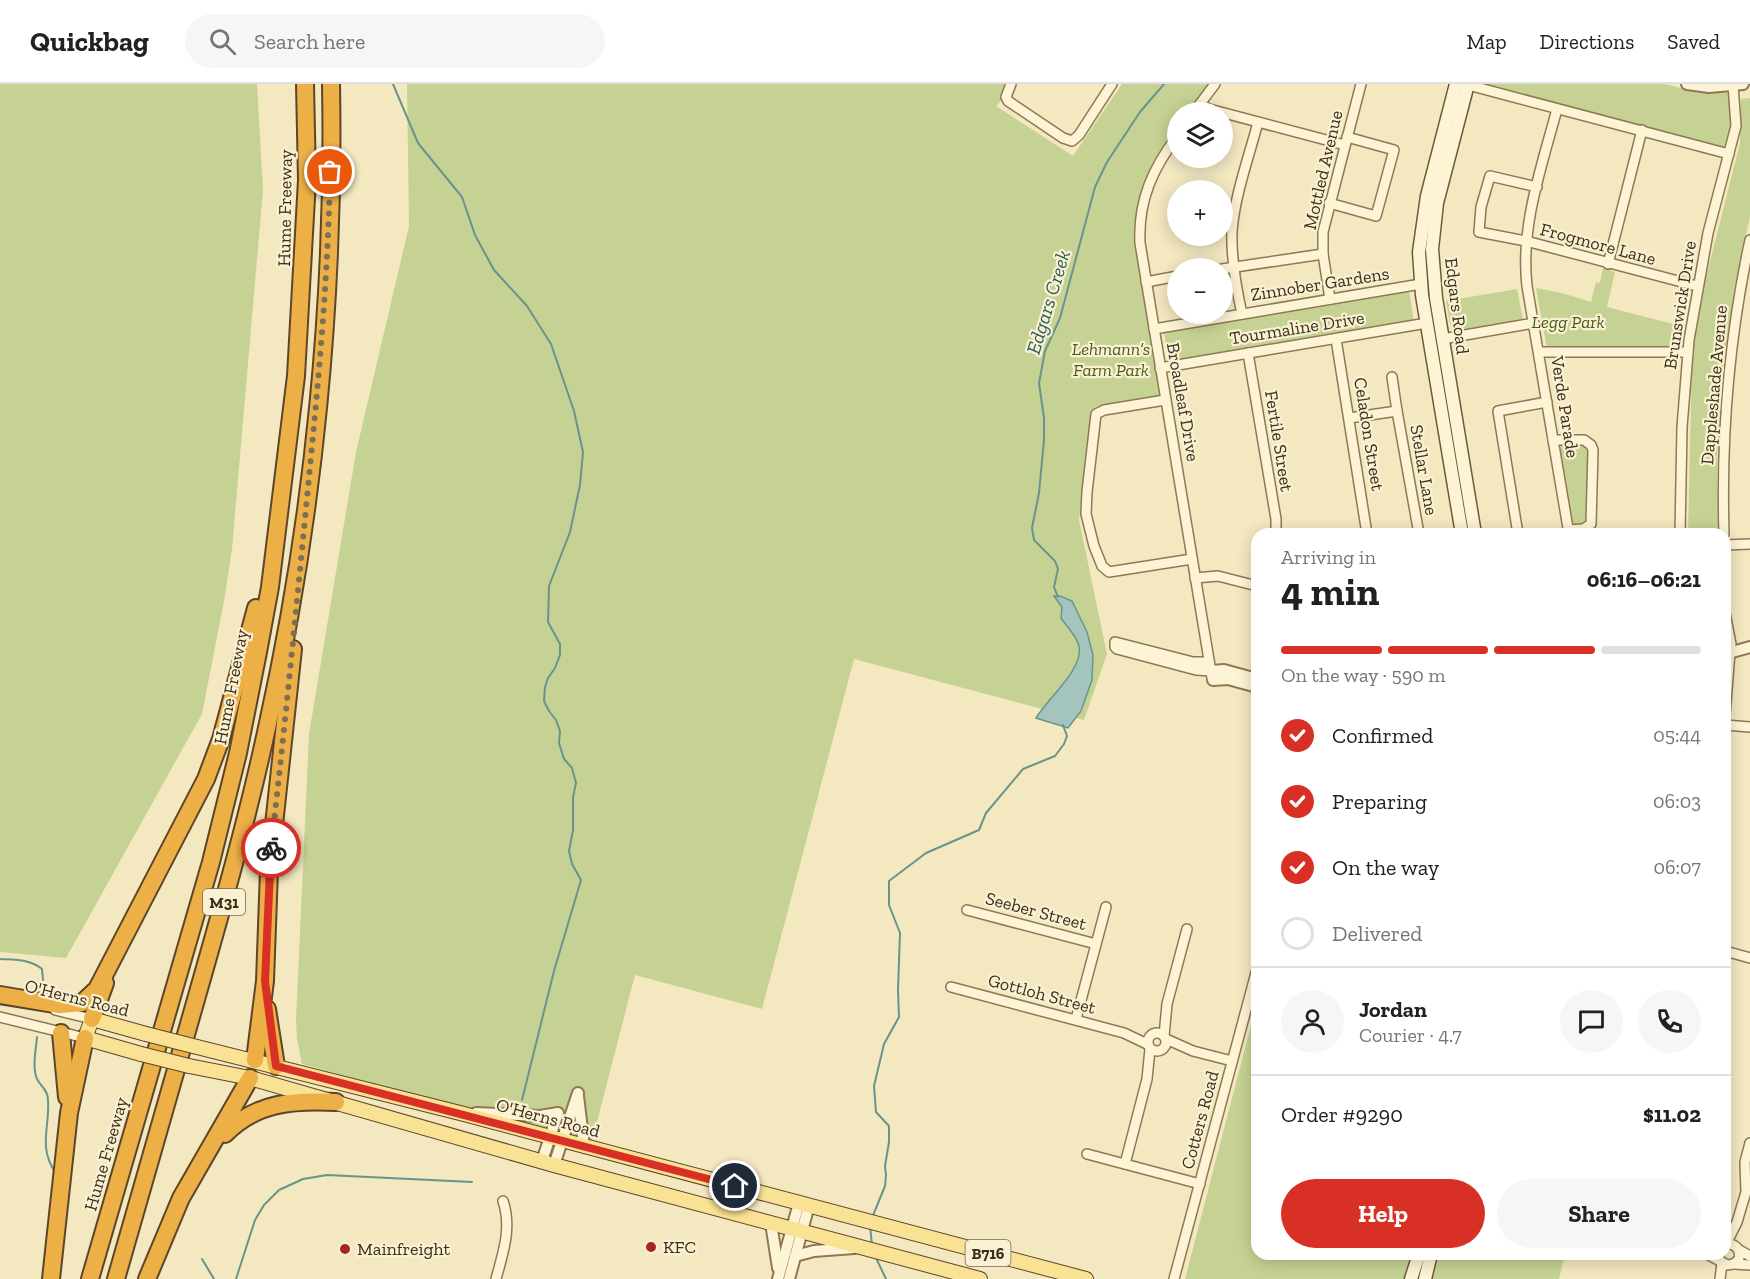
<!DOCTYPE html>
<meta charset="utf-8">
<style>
:root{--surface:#fff;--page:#f6f6f6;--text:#202124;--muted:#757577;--line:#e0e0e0;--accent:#d93025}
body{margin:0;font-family:"Zilla Slab",serif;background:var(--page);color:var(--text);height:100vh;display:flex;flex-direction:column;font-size:22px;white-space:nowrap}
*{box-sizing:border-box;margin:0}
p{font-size:20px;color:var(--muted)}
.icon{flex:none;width:33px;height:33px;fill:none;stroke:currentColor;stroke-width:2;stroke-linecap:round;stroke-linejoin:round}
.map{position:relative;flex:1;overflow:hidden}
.side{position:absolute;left:1251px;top:444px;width:480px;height:732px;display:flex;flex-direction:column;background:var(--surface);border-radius:18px;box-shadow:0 3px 15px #0003}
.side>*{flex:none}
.fabs{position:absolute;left:1167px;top:18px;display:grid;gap:12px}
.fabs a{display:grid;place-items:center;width:66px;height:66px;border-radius:50%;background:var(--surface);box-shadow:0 3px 15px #0003;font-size:30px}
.pin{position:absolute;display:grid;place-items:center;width:51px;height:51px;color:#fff;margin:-26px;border:3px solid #fff;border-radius:50%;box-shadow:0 2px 6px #0007}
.courier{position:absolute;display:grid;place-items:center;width:60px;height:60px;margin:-30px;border:4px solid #d93025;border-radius:50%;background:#fff;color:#222;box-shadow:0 2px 8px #0007}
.headline em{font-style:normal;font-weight:800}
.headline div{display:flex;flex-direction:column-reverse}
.headline{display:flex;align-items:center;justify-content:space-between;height:102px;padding:0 30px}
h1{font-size:39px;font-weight:800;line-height:45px}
.bar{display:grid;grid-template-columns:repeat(4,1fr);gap:9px 6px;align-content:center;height:72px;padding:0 30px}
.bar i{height:8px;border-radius:4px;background:var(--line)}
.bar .active{background:var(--accent)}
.bar p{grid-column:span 4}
.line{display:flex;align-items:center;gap:15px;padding:0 30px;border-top:2px solid var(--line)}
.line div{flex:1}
.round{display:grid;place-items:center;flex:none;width:63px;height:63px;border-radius:32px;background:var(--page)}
ol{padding:0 30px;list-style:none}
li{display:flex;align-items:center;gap:18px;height:66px}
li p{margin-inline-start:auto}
li .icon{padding:6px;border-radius:50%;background:var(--accent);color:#fff;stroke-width:4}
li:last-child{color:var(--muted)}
li i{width:33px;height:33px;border:3px solid var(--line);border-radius:50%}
.primary-button{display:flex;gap:12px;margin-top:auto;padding:12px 30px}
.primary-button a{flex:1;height:69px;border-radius:36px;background:var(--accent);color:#fff;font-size:24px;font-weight:800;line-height:69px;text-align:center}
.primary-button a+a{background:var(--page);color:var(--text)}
header{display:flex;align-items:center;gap:36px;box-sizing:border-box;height:84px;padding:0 30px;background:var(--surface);border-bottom:2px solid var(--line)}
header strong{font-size:28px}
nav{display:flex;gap:33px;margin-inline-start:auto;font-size:21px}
.search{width:420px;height:54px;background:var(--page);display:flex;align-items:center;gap:15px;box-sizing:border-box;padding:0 21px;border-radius:33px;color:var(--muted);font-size:22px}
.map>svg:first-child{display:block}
.green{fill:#c6d293}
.water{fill:#a4c5bd;stroke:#69948d;stroke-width:1.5}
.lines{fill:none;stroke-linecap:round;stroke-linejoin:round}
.stream{stroke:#69948d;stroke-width:2}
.minor-casing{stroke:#8f7856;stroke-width:12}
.tertiary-casing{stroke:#8f7856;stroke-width:14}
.secondary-casing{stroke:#705939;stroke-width:15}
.primary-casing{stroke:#5c452b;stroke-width:16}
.motorway-casing{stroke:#5c452b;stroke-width:20}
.minor{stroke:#fdf4d5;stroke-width:9}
.tertiary{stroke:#fdf4d5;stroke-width:10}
.secondary{stroke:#fdf4d5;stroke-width:12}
.primary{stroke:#fae294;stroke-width:14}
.motorway{stroke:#ecb047;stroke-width:16}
.primary-bridge-casing{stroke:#5c452b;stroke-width:16;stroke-linecap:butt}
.primary-bridge{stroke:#fae294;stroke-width:14}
.done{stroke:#7c6f55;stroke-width:6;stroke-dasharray:0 10.8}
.route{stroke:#d93025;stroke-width:8}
.poi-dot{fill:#a5271f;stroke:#f9f1d1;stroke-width:2}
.labels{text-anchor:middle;stroke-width:4.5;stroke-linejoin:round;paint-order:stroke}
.shield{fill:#f9f1d1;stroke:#756852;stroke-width:1.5}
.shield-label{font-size:16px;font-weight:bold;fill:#3c2e1c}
.street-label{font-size:18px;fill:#3c2e1c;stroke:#f9f1d1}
.park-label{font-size:18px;font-style:italic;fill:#485b20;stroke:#f9f1d1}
.poi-label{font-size:18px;fill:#3c2e1c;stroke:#f9f1d1;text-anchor:start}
.water-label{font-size:20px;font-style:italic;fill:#295d5e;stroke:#f9f1d1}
</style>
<header>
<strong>Quickbag</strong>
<div class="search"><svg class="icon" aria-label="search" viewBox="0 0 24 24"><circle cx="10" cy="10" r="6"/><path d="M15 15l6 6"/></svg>Search here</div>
<nav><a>Map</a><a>Directions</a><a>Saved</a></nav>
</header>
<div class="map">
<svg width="1750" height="1195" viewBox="0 0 1750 1195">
<rect width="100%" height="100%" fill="#f3e8c0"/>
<g class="green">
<polygon points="0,0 257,0 263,106 232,465 224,517 202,630 66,874 0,868"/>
<polygon points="407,0 1011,0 1007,10 996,22 1073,72 1122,0 1211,0 1190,28 1178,28 1177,45 1164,62 1146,94 1140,112 1136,136 1162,310 1158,314 1095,323 1091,336 1079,436 1107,570 1084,636 854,575 762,925 635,891 591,1061 302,980 297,955 296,936 309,650 356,368 409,142"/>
<polygon points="1481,0 1665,0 1697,8 1724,7 1730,11 1732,42 1727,60 1721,64"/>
<polygon points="1750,14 1750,133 1735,200 1722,292 1717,376 1718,450 1688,450 1692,268 1699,221 1740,59 1741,15"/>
<polygon points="1603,184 1615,188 1607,223 1681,242 1680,264 1547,264 1536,204 1562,209 1591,218 1596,198 1600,199"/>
<polygon points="1517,205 1523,236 1452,249 1446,217"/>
<polygon points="1409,207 1414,238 1169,279 1164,248"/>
<polygon points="1566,359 1586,360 1589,366 1587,440 1575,441 1571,436 1559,368 1562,361"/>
<polygon points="1257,918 1257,1170 1565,1170 1559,1195 1185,1195"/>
</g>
<path class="water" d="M1054,512h6l12,5 15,31 6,23 -1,25 -11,31 -13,17 -32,-10c11,-19 48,-49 43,-72 -3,-11 -12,-19 -18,-28l1,-11z"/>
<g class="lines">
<g class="stream">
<polyline points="393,0 418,59 462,113 475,151 494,186 527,222 551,260 574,327 583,368 580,401 570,448 549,502 548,538 560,560 560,571 555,584 548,594 545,603 544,617 549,627 556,636 560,647 559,659 564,675 572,684 576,699 573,713 573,746 569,767 572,780 581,796 554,887 522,1016"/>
<polyline points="1058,513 1054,503 1058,485 1055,477 1034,456 1032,444 1039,409 1044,356 1044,334 1039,299 1045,267 1060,234 1095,103 1107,78 1140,28 1164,0"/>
<path d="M0,875c15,1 30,0 42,10l1,11"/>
<path d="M37,953c-1,12 -5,31 0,42 4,8 11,11 11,21 2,27 -10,46 7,72"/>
<polyline points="872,1134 885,1102 886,1091 885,1082 889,1058 889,1042 876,1028 874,1002 884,960 899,933 898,906 900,849 889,821 889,797 926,769 979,746 986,729 1023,685 1055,672 1064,660 1067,652 1063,641"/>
<polyline points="870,1142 872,1161"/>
<polyline points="876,1174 886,1195"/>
<polyline points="202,1175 214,1195"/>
<polyline points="236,1195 255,1136 264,1121 279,1106 303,1095 327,1091 472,1098"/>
</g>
<g class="minor-casing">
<g id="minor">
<polyline points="1011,0 1006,13 1008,17 1063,54 1072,57 1079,51 1112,0"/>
<polyline points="1468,1 1729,70"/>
<polyline points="1200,20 1209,25 1345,61"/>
<path d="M1557,25c-15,57 -37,117 -30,177l42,248"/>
<polyline points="1194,28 1215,0"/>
<path d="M1178,51c-25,33 -40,65 -38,108l72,435"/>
<polyline points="1537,103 1490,92 1481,123 1479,148 1526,157 1697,202"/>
<polyline points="1329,119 1376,132 1394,66 1347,53"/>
<polyline points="1608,180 1642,46"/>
<polyline points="1222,185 1323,170"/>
<polyline points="1146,198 1178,192"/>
<polyline points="1330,215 1323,170 1323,148 1361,0"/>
<path d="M1242,230c-6,-27 -11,-55 -10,-83 3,-37 17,-74 26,-109"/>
<polyline points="1154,245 1421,200"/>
<polyline points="1336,255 1367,450"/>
<polyline points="1442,255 1534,239"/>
<polyline points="1539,268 1688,268"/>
<polyline points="1248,269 1276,435 1276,450"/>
<polyline points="1160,284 1427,239"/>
<polyline points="1392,293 1397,327"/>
<polyline points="1165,316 1104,326 1096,330 1087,408 1086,430 1094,462 1102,482 1109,488 1192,475"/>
<polyline points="1349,334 1397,327 1419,450"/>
<polyline points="1553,356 1584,356 1591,361 1593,366 1591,440 1583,445 1568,446"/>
<polyline points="1518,450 1498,327 1547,318"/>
<polyline points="1680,450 1682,343 1689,256 1708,149 1736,42 1733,1"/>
<path d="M1724,450c-3,-99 5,-197 26,-294"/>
<polyline points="1725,461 1750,460"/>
<polyline points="1195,494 1218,492 1257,502"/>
<polyline points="1725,529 1731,560"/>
<polyline points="1209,578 1193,578 1115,558 1115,563 1117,565 1196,586 1211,587"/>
<polyline points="1725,631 1730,568"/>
<polyline points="1725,641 1750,643"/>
<polyline points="967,826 1096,860"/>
<polyline points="1725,867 1750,874"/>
<polyline points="951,903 1124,949 1147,960"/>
<polyline points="55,926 92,935"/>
<polyline points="0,933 85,954"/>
<polyline points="1076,935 1106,823"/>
<circle cx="1157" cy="958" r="9"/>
<polyline points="1164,952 1167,920 1187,845"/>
<polyline points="1166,955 1193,967 1232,977"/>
<polyline points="1087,1070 1200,1100"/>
<polyline points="1125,1080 1147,995 1150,965"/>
<polyline points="1726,1160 1737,1138 1746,1108 1745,1078 1750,1059"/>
<polyline points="1739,1166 1750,1172"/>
<polyline points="1707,1170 1720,1177"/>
<path d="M1718,1170l2,7 7,4c18,0 16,-23 -2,-21"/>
<polyline points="1734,1180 1750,1181"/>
<path d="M496,1195c7,-26 16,-51 7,-78"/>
<polyline points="1174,1195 1257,885"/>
<polyline points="1720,1195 1722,1179"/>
</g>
</g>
<g class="tertiary-casing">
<g id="tertiary">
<polyline points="1687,0 1709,3 1743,0"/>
<polyline points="1725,570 1750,563"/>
<polyline points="1211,587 1224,586 1257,595"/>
<polyline points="1213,596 1228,595 1257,603"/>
<polyline points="578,1012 584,1062"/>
<polyline points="476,1029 540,1032 558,1029 542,1077"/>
<polyline points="554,1081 578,1009"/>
<polyline points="771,1139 778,1184"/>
<polyline points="795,1172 814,1167 854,1164"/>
<polyline points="778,1195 799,1119"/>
<polyline points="789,1195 809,1121"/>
</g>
</g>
<g class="secondary-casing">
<g id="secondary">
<polyline points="1456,0 1427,112 1419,168 1422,211 1462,450"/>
<polyline points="1468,0 1437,119 1432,165 1436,214 1475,450"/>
<polyline points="1411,1195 1419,1170"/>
<polyline points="1425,1195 1431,1170"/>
</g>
</g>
<g class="primary-casing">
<g id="primary">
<polyline points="197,963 460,1029 1086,1195"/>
<polyline points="141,970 85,954 92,935 146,950"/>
<polyline points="189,982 250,994 554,1081 980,1195"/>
</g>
</g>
<g class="motorway-casing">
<g id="motorway">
<polyline points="0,911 60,921 82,919 97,905 206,695 221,655 256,524"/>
<polyline points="267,925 276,982"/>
<polyline points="92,935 105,899"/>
<polyline points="61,949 67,1013"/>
<polyline points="255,976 265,897 269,787 293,565"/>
<path d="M225,1050c31,-32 69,-34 111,-32"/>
<polyline points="51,1195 69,1029 85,954"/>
<polyline points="90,1195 211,778 238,669 258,568 270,503 296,292 307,96 305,0"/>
<path d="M116,1195c24,-82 47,-165 71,-248 29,-102 59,-204 81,-308 46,-207 67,-426 63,-639"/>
<polyline points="147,1195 181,1114 250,994"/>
</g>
</g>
<use href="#minor" class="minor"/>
<use href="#tertiary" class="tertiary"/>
<use href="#secondary" class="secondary"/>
<use href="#primary" class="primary"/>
<use href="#motorway" class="motorway"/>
<g class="primary-bridge-casing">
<g id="primary-bridge">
<polyline points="146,950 197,963"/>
<polyline points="141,970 189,982"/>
</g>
</g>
<use href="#primary-bridge" class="primary-bridge"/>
</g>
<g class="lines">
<path class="done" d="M271,764c13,-113 24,-226 35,-340 11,-112 22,-223 24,-336"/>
<polyline class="route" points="271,764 265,897 276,982 735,1102"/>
</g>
<g class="poi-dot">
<circle cx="651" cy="1163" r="6"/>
<circle cx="345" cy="1165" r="6"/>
</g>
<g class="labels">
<g class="shield">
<rect x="203" y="805" width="42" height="26" rx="4.5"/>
<rect x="965.5" y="1156" width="45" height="26" rx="4.5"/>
</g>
<g class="shield-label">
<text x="224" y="824">M31</text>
<text x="988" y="1175">B716</text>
</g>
<g class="street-label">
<text transform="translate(1323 86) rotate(-77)" y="6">Mottled Avenue</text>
<text transform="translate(285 124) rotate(-89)" y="6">Hume Freeway</text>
<text transform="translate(1598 160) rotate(15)" y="6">Frogmore Lane</text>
<text transform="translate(1320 200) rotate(-9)" y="6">Zinnober Gardens</text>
<text transform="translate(1680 221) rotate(-81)" y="6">Brunswick Drive</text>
<text transform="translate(1457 222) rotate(83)" y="6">Edgars Road</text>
<text transform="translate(1297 244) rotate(-9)" y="6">Tourmaline Drive</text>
<text transform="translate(1714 301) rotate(-85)" y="6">Dappleshade Avenue</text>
<text transform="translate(1183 318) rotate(80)" y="6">Broadleaf Drive</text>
<text transform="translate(1565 323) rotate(81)" y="6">Verde Parade</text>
<text transform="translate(1369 350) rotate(81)" y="6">Celadon Street</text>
<text transform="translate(1279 357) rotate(81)" y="6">Fertile Street</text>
<text transform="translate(1424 386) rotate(80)" y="6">Stellar Lane</text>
<text transform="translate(231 603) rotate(-79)" y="6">Hume Freeway</text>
<text transform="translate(1036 827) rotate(15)" y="6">Seeber Street</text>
<text transform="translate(1042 910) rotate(15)" y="6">Gottloh Street</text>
<text transform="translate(77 914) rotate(14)" y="6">O'Herns Road</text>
<text transform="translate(548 1034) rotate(15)" y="6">O'Herns Road</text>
<text transform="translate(1200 1036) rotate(-75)" y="6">Cotters Road</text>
<text transform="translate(106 1070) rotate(-74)" y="6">Hume Freeway</text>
</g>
<g class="park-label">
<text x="1568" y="244">Legg Park</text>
<text x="1111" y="271">Lehmann’s<tspan x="1111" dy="21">Farm Park</tspan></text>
</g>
<g class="poi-label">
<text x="663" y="1169">KFC</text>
<text x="357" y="1171">Mainfreight</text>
</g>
<g class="water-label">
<text transform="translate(1048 218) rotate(-73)" y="7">Edgars Creek</text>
</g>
</g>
</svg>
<div class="fabs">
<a><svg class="icon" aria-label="layers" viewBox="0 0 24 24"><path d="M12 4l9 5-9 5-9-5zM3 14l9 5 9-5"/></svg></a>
<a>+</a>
<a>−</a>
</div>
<div class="pin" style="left:330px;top:88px;background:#ea580c"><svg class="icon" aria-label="bag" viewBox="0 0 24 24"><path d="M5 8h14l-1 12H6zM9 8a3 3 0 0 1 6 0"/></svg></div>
<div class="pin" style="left:735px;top:1102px;background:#1f2937"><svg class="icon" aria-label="home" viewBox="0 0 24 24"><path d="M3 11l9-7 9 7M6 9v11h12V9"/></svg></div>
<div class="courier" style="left:271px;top:764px"><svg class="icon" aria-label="bike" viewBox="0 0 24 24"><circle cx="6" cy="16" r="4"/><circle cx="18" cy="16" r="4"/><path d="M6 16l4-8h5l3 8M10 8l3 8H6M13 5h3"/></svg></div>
<section class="side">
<div class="headline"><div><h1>4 min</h1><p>Arriving in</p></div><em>06:16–06:21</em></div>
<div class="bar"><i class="active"></i><i class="active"></i><i class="active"></i><i></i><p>On the way · 590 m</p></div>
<ol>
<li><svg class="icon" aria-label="check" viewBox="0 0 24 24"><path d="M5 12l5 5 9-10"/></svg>Confirmed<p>05:44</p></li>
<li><svg class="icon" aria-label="check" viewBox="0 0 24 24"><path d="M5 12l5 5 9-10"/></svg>Preparing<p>06:03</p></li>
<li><svg class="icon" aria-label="check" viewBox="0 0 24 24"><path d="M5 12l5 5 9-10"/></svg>On the way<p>06:07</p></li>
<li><i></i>Delivered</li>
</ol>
<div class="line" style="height:108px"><a class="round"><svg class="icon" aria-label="person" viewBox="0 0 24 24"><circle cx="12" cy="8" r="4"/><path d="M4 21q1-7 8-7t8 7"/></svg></a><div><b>Jordan</b><p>Courier · 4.7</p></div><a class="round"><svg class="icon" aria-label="chat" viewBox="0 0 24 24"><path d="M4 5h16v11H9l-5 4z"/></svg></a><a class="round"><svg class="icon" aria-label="phone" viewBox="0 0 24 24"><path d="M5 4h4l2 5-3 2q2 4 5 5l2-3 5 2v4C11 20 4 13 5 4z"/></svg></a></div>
<div class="line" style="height:78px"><div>Order #9290</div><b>$11.02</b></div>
<div class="primary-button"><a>Help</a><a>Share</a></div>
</section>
</div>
